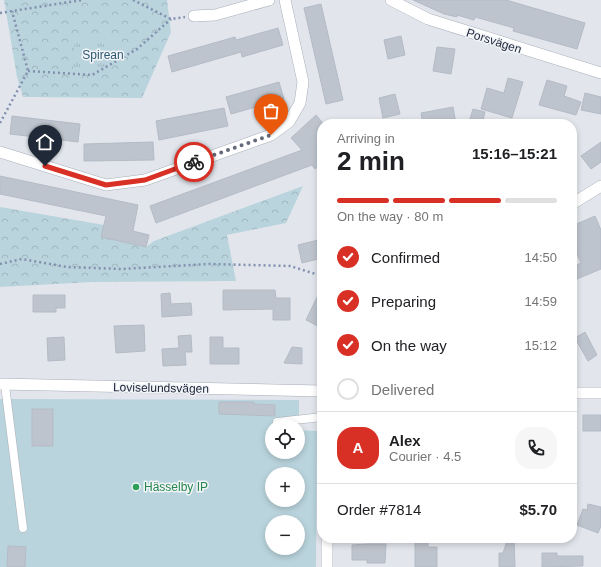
<!DOCTYPE html>
<meta charset="utf-8">
<style>
:root{--surface:#fff;--page:#f6f6f6;--text:#202124;--muted:#757577;--line:#e0e0e0;--accent:#d93025}
body{margin:0;font-family:Helvetica,sans-serif;background:var(--page);color:var(--text);height:100vh;display:flex;flex-direction:column;font-size:15px;white-space:nowrap}
*{box-sizing:border-box;margin:0}
p{font-size:13px;color:var(--muted)}
.icon{flex:none;width:22px;height:22px;fill:none;stroke:currentColor;stroke-width:2;stroke-linecap:round;stroke-linejoin:round}
.map{position:relative;flex:1;overflow:hidden}
.panel{position:absolute;left:317px;top:119px;width:260px;height:424px;display:flex;flex-direction:column;background:var(--surface);border-radius:16px;box-shadow:0 2px 6px #0003}
.panel>*{flex:none}
.controls{position:absolute;left:265px;top:419px;display:grid;gap:8px}
.controls a{display:grid;place-items:center;width:40px;height:40px;border-radius:50%;background:var(--surface);box-shadow:0 2px 6px #0003;font-size:20px}
.pin{position:absolute;display:grid;place-items:center;width:34px;height:34px;color:#fff;margin:-41px -17px;border-radius:50% 50% 50% 0;rotate:-45deg;box-shadow:0 0 4px #0007}
.pin .icon{rotate:45deg}
.courier{position:absolute;display:grid;place-items:center;width:40px;height:40px;margin:-20px;border:3px solid #d93025;border-radius:50%;background:#fff;color:#222;box-shadow:0 1px 5px #0007}
.overview em{font-style:normal;font-weight:600}
.overview div{display:flex;flex-direction:column-reverse}
.overview{display:flex;align-items:center;justify-content:space-between;height:68px;padding:0 20px}
h1{font-size:26px;font-weight:600;line-height:30px}
.bar{display:grid;grid-template-columns:repeat(4,1fr);gap:6px 4px;align-content:center;height:48px;padding:0 20px}
.bar i{height:5px;border-radius:3px;background:var(--line)}
.bar .current{background:var(--accent)}
.bar p{grid-column:span 4}
.line{display:flex;align-items:center;gap:10px;padding:0 20px;border-top:1px solid var(--line)}
.line div{flex:1}
.round{display:grid;place-items:center;flex:none;width:42px;height:42px;border-radius:16px;background:var(--page)}
ol{padding:0 20px;list-style:none}
li{display:flex;align-items:center;gap:12px;height:44px}
li p{margin-inline-start:auto}
li .icon{padding:4px;border-radius:50%;background:var(--accent);color:#fff;stroke-width:4}
li:last-child{color:var(--muted)}
li i{width:22px;height:22px;border:2px solid var(--line);border-radius:50%}
.map>svg:first-child{display:block}
.grass{fill:#bad4dd;fill-rule:evenodd}
.forest{fill:url(#forest-crowns)}
.park{fill:url(#park-tufts)}
.building{fill:#bec4cd;stroke:#b4bbc6}
.lines{fill:none;stroke-linecap:round;stroke-linejoin:round}
.service-casing{stroke:#a8adb8;stroke-width:9}
.minor-casing{stroke:#a8adb8;stroke-width:12}
.path{stroke:#8290b0;stroke-width:2.5;stroke-dasharray:2 3;stroke-linecap:butt}
.service{stroke:#fff;stroke-width:8}
.minor{stroke:#fff;stroke-width:11}
.done{stroke:#656b7a;stroke-width:4;stroke-dasharray:0 7.2}
.route{stroke:#d93025;stroke-width:5}
.leisure-dot{fill:#2e9e5b;stroke:#f2f5f8;stroke-width:1.5}
.labels{text-anchor:middle;stroke-width:3;stroke-linejoin:round;paint-order:stroke}
.street-label{font-size:12px;fill:#22293d;stroke:#f2f5f8}
.park-label{font-size:12px;fill:#2c5874;stroke:#f2f5f8}
.leisure-label{font-size:12px;fill:#27864d;stroke:#f2f5f8;text-anchor:start}
</style>
<div class="map">
<svg width="601" height="567" viewBox="0 0 601 567">
<defs>
<pattern id="forest-crowns" width="20" height="18" patternUnits="userSpaceOnUse"><rect width="20" height="18" fill="#bad4dd"/><path d="M2 6a3 3 0 1 1 6 0M12 15a3 3 0 1 1 6 0" fill="none" stroke="#a0b6bf"/></pattern>
<pattern id="park-tufts" width="24" height="20" patternUnits="userSpaceOnUse"><rect width="24" height="20" fill="#bad4dd"/><path d="M3 7l-1-3M5 7V3M7 7l1-3M15 17l-1-3M17 17v-4M19 17l1-3" fill="none" stroke="#a0b6bf"/></pattern>
</defs>
<rect width="100%" height="100%" fill="#e2e6ec"/>
<path class="grass" d="M0,399l299,1v30l18,1 -1,136h-316zM272,426h26v26h-26zM272,474h26v26h-26zM272,522h26v26h-26z"/>
<g class="forest">
<polygon points="4,0 167,0 171,32 142,98 23,97 17,77"/>
<polygon points="303,186 286,223 227,235 236,281 92,282 0,287 0,207 104,225 102,237 146,247 154,241"/>
</g>
<path class="park" d="M75,37l37,2c10,16 10,18 -3,32l-36,-2z"/>
<g class="building">
<polygon points="413,0 506,0 585,23 577,49 513,31 514,28 475,17 474,20 457,15 457,17 444,14"/>
<polygon points="321,4 343,100 326,104 304,8"/>
<polygon points="278,28 283,45 242,57 241,52 172,72 168,56 235,37 236,40"/>
<polygon points="401,36 405,55 388,59 384,40"/>
<polygon points="437,47 455,49 451,74 433,71"/>
<polygon points="508,78 523,82 512,118 481,109 487,88 504,93"/>
<polygon points="547,80 567,86 564,96 581,102 576,115 539,105"/>
<polygon points="279,82 284,99 231,114 226,97"/>
<polygon points="585,93 601,97 601,114 581,110"/>
<polygon points="395,94 400,114 383,118 379,98"/>
<polygon points="453,107 456,124 423,124 421,113"/>
<polygon points="224,108 228,126 159,140 156,121"/>
<polygon points="473,109 485,112 482,124 469,122"/>
<polygon points="316,115 322,122 322,163 315,169 312,165 156,223 150,206 302,150 291,138"/>
<polygon points="12,116 80,124 78,142 10,134"/>
<polygon points="153,142 154,160 84,161 84,144"/>
<polygon points="601,142 601,162 591,169 581,156"/>
<polygon points="0,176 138,205 133,231 149,235 146,247 101,237 106,216 0,194"/>
<polygon points="595,216 601,230 601,269 572,281 572,267 581,263 572,242 572,226"/>
<polygon points="318,240 322,258 302,263 298,245"/>
<polygon points="322,287 322,328 306,320"/>
<polygon points="223,290 275,290 276,298 290,298 290,320 273,320 273,309 223,310"/>
<polygon points="170,293 171,304 191,303 192,315 162,317 161,294"/>
<polygon points="33,295 65,295 65,308 56,308 56,312 33,312"/>
<polygon points="144,325 145,351 116,353 114,326"/>
<polygon points="585,332 597,355 588,361 575,338"/>
<polygon points="191,335 192,352 185,352 186,365 163,366 162,349 179,348 178,336"/>
<polygon points="64,337 65,360 48,361 47,338"/>
<polygon points="210,337 223,337 223,348 239,348 239,364 210,364"/>
<polygon points="292,347 302,348 302,364 284,363"/>
<polygon points="219,402 254,402 254,404 275,405 275,416 219,414"/>
<rect x="32" y="409" width="21" height="37"/>
<rect x="583" y="415" width="18" height="16"/>
<polygon points="588,504 601,507 601,526 598,533 577,525 583,509 587,510"/>
<polygon points="415,538 428,538 428,547 437,547 437,567 415,567"/>
<polygon points="508,538 514,538 515,567 499,567 499,553 503,553"/>
<polygon points="368,544 386,544 385,563 367,563 367,560 352,560 352,545"/>
<polygon points="8,546 26,547 25,567 7,567"/>
<polygon points="542,553 557,553 557,556 583,556 583,566 542,567"/>
</g>
<g class="lines">
<g class="service-casing">
<g id="service">
<polyline points="5,385 23,528"/>
<polyline points="277,422 322,417"/>
</g>
</g>
<g class="minor-casing">
<g id="minor">
<polyline points="391,0 428,19 601,73"/>
<polyline points="194,16 215,15 269,0"/>
<polyline points="0,152 106,185 145,180 271,135 289,122 300,103 303,82 285,0"/>
<polyline points="572,204 601,186"/>
<polyline points="0,384 322,391"/>
<polyline points="572,393 601,393"/>
<polyline points="327,567 327,538"/>
</g>
</g>
<g class="path">
<polyline points="133,0 171,19 185,17"/>
<polyline points="0,13 82,0"/>
<polyline points="28,71 92,75 137,49 171,19"/>
<polyline points="0,123 28,71 12,11"/>
<polyline points="0,264 22,259 67,267 122,269 209,264 290,266 322,276"/>
</g>
<use href="#service" class="service"/>
<use href="#minor" class="minor"/>
</g>
<g class="lines">
<polyline class="done" points="194,162 271,135"/>
<polyline class="route" points="45,166 106,185 145,180 194,162"/>
</g>
<circle class="leisure-dot" cx="136" cy="487" r="4"/>
<g class="labels">
<g class="street-label">
<text transform="translate(494 41) rotate(18)" y="4">Porsvägen</text>
<text transform="translate(161 388) rotate(1)" y="4">Loviselundsvägen</text>
</g>
<g class="park-label">
<text x="103" y="59">Spirean</text>
</g>
<g class="leisure-label">
<text x="144" y="491">Hässelby IP</text>
</g>
</g>
</svg>
<div class="controls">
<a><svg class="icon" aria-label="locate" viewBox="0 0 24 24"><circle cx="12" cy="12" r="6"/><path d="M12 2v4M12 18v4M2 12h4M18 12h4"/></svg></a>
<a>+</a>
<a>−</a>
</div>
<div class="pin" style="left:271px;top:135px;background:#ea580c"><svg class="icon" aria-label="bag" viewBox="0 0 24 24"><path d="M5 8h14l-1 12H6zM9 8a3 3 0 0 1 6 0"/></svg></div>
<div class="pin" style="left:45px;top:166px;background:#1f2937"><svg class="icon" aria-label="home" viewBox="0 0 24 24"><path d="M3 11l9-7 9 7M6 9v11h12V9"/></svg></div>
<div class="courier" style="left:194px;top:162px"><svg class="icon" aria-label="bike" viewBox="0 0 24 24"><circle cx="6" cy="16" r="4"/><circle cx="18" cy="16" r="4"/><path d="M6 16l4-8h5l3 8M10 8l3 8H6M13 5h3"/></svg></div>
<section class="panel">
<div class="overview"><div><h1>2 min</h1><p>Arriving in</p></div><em>15:16–15:21</em></div>
<div class="bar"><i class="current"></i><i class="current"></i><i class="current"></i><i></i><p>On the way · 80 m</p></div>
<ol>
<li><svg class="icon" aria-label="check" viewBox="0 0 24 24"><path d="M5 12l5 5 9-10"/></svg>Confirmed<p>14:50</p></li>
<li><svg class="icon" aria-label="check" viewBox="0 0 24 24"><path d="M5 12l5 5 9-10"/></svg>Preparing<p>14:59</p></li>
<li><svg class="icon" aria-label="check" viewBox="0 0 24 24"><path d="M5 12l5 5 9-10"/></svg>On the way<p>15:12</p></li>
<li><i></i>Delivered</li>
</ol>
<div class="line" style="height:72px"><b class="round" style="background:var(--accent);color:#fff">A</b><div><b>Alex</b><p>Courier · 4.5</p></div><a class="round"><svg class="icon" aria-label="phone" viewBox="0 0 24 24"><path d="M5 4h4l2 5-3 2q2 4 5 5l2-3 5 2v4C11 20 4 13 5 4z"/></svg></a></div>
<div class="line" style="height:52px"><div>Order #7814</div><b>$5.70</b></div>
</section>
</div>
